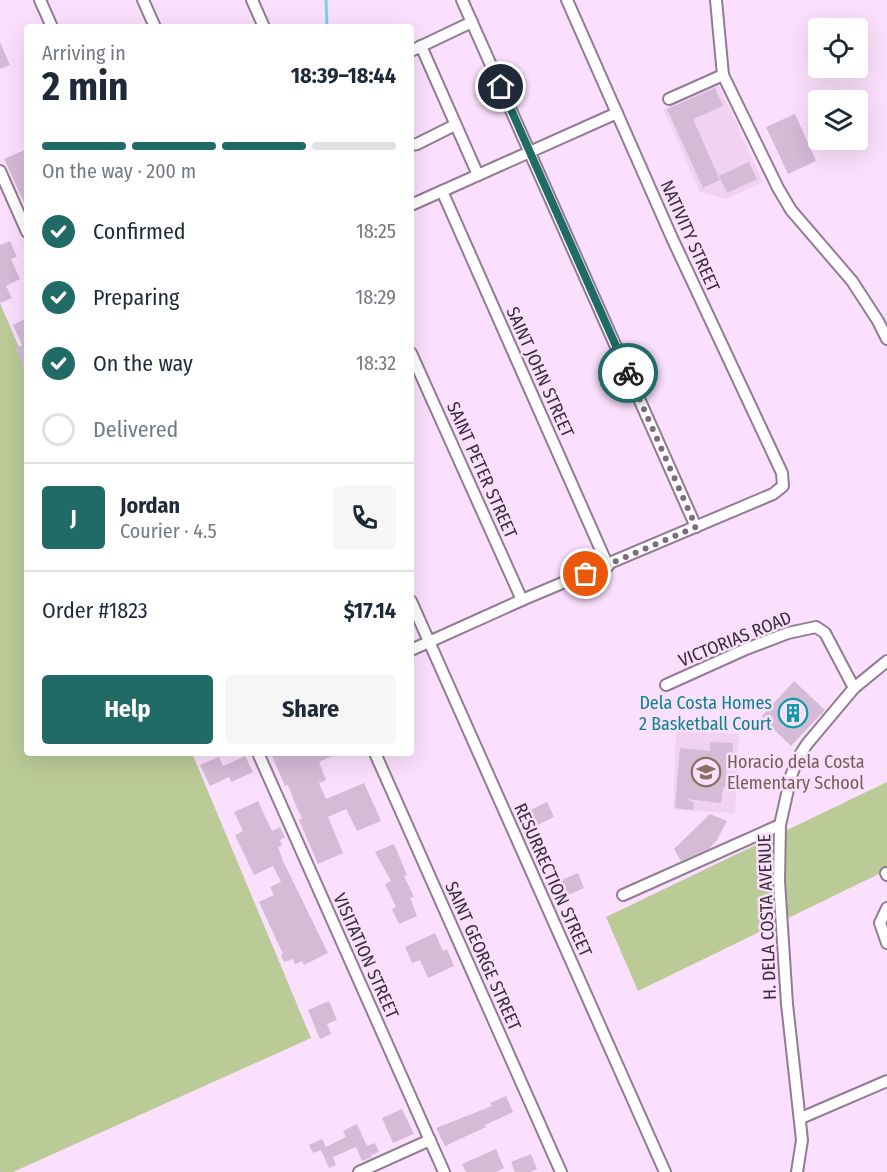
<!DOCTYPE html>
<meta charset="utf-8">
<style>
:root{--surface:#fff;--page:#f6f6f7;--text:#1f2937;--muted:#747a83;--line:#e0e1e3;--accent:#216b66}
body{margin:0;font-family:"Fira Sans Condensed",sans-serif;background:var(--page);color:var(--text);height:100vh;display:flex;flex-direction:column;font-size:22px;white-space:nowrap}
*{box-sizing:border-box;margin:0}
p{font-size:20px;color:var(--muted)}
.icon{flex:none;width:33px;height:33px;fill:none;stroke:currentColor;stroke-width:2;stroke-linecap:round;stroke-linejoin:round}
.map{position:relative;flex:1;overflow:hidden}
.sheet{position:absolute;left:24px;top:24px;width:390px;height:732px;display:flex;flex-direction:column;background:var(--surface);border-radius:6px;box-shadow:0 6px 24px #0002}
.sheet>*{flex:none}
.tools{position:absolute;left:808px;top:18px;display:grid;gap:12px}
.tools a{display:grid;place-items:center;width:60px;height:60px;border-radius:6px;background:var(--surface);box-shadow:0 6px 24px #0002;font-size:30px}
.pin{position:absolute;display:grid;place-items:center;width:51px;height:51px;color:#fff;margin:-26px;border:3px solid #fff;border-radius:50%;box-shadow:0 2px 6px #0007}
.courier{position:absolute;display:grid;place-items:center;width:60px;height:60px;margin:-30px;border:4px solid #216b66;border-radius:50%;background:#fff;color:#222;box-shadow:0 2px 8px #0007}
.summary em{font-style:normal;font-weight:700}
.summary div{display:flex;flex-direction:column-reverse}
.summary{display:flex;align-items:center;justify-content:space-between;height:102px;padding:0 18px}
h1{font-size:39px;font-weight:700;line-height:45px}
.bar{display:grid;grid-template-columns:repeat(4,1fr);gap:9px 6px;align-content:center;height:72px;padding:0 18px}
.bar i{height:8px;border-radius:4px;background:var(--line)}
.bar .active{background:var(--accent)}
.bar p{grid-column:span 4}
.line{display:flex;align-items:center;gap:15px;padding:0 18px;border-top:2px solid var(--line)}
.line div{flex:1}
.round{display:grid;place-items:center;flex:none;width:63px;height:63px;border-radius:6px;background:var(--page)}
ol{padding:0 18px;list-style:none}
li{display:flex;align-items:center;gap:18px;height:66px}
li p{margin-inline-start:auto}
li .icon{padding:6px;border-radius:50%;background:var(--accent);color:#fff;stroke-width:4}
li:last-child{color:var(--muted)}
li i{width:33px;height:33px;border:3px solid var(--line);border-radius:50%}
.action{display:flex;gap:12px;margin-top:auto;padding:12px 18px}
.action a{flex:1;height:69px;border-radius:6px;background:var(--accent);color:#fff;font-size:24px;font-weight:700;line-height:69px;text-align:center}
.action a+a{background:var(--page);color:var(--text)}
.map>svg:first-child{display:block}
.built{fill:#f1d2f3}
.green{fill:#bbcb97}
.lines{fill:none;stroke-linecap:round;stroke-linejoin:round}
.stream{stroke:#76d4e3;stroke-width:3}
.building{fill:#d4bbd6}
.minor-casing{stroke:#927b94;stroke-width:14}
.minor{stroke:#fff;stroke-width:10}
.done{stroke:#7c6c7d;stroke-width:6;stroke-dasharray:0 10.8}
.route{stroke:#216b66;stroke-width:8}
.labels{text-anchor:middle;stroke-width:5;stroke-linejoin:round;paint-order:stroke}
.street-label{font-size:18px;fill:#382e39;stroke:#fae0fc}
.culture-label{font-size:18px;fill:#0d838f;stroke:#fae0fc;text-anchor:end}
.education-label{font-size:18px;fill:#785e54;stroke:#fae0fc;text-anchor:start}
</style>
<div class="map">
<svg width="887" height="1172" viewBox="0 0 887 1172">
<rect width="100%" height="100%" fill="#fae0fc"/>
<g class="built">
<polygon points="718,84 763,182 726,199 700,192 663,109"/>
<polygon points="676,731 739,734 735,813 673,810"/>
</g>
<g class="green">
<polygon points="0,303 27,366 27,753 192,753 311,1038 13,1172 0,1172"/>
<polygon points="887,782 887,870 638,991 606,917"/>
</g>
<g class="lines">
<polyline class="stream" points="326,0 327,27"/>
</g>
<g class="building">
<polygon points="0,42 10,65 0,69"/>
<polygon points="715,88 723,106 693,119 720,180 703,188 667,109"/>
<polygon points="795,114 816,161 788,174 766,127"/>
<polygon points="27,149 27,209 4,159"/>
<polygon points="749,162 757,179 727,193 719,176"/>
<polygon points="10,241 17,257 11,259 20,279 6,286 12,298 0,303 0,245"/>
<polygon points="27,318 27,375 15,348 22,345 13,325"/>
<polygon points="794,681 825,710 791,746 761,717"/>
<polygon points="710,742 733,743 732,763 727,762 725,787 723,787 721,803 686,799 694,803 693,810 675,808 680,748 710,751"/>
<polygon points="280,753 339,753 319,762 326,780 319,783 326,799 364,783 381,821 357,831 346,809 328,817 343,853 318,864 299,820 302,818 296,806 288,785 285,786 272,756"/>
<polygon points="245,756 253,772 231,782 229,777 210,786 200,765 219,757 223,766"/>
<polygon points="258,801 272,831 280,827 285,837 280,840 282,845 278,847 283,861 328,953 304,965 302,961 295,964 293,959 284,962 281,955 283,954 259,902 274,895 270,887 281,882 273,866 254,875 235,835 243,831 234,812"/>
<polygon points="547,802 554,817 533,827 527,812"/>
<polygon points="710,814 727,821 717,840 709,849 681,861 674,849"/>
<polygon points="394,844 407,875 404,876 414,897 410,898 417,916 399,924 392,909 396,907 385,884 391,881 375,852"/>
<polygon points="578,873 584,888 557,900 550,885"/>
<polygon points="435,933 443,951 447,949 454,966 428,978 420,960 412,963 405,947"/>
<polygon points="329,1001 337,1020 327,1024 331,1034 320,1039 308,1010"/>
<polygon points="506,1096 513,1112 485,1125 486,1127 445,1146 436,1128 492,1106 490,1103"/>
<polygon points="402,1109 414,1134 393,1143 382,1118"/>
<polygon points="357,1124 367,1146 375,1143 379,1152 371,1155 372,1157 362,1161 356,1147 333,1157 336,1165 329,1168 321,1150 313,1153 309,1145 322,1139 326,1147 346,1137 343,1131"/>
<polygon points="496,1149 504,1168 496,1172 466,1172 462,1164"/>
<polygon points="531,1154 537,1169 530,1172 515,1172 511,1162"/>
</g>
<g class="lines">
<g class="minor-casing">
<g id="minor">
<polyline points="40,0 52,27"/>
<polyline points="143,0 155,27"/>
<polyline points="252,0 264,27"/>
<polyline points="462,0 696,527"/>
<polyline points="716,0 723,75 778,188 791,210 852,281 878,321 887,339"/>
<polyline points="421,46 478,175"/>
<polyline points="411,51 472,22"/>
<polyline points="669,99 723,75"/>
<polyline points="411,145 417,144 455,125"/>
<polyline points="0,171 27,232"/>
<polyline points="442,191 608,566"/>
<polyline points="411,205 617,113"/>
<polyline points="411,353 522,600"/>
<polyline points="411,601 665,1172"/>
<polyline points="411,650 522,600 773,494 783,486 782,473 672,238 567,0"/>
<polyline points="666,685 746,649 788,633 816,627 825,633 854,688"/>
<polyline points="258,753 444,1172"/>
<polyline points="375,753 561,1172"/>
<polyline points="886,873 887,875"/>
<polyline points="623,895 780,825"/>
<polyline points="887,908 880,923 887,943"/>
<polyline points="801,1118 887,1081"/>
<polyline points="359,1172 430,1140"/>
<polyline points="797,1172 802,1140 787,1004 779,881 780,825 791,776 798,758 807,744 854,688 887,661"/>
</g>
</g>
<use href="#minor" class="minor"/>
</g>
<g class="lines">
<polyline class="done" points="586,574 696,527 628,373"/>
<polyline class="route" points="501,87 628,373"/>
</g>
<defs>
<g id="building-ring" transform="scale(1.5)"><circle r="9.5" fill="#fae0fc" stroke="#0f9aa8" stroke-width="1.5"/><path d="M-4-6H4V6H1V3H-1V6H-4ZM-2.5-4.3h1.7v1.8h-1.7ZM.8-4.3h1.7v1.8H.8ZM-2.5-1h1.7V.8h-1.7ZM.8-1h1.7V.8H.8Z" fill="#0f9aa8"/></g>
<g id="school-ring" transform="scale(1.5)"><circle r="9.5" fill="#fae0fc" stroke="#8d6e63" stroke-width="1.5"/><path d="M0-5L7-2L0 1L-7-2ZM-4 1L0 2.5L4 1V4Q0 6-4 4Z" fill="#8d6e63"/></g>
</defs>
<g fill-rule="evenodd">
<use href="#building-ring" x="793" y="713"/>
<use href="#school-ring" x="706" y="772"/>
</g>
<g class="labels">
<g class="street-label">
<text transform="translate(690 236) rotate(66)" y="6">NATIVITY STREET</text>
<text transform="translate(540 372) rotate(66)" y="6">SAINT JOHN STREET</text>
<text transform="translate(482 470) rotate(66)" y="6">SAINT PETER STREET</text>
<text transform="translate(735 639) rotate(-22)" y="6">VICTORIAS ROAD</text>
<text transform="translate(553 880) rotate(66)" y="6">RESURRECTION STREET</text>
<text transform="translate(767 917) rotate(-92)" y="6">H. DELA COSTA AVENUE</text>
<text transform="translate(366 956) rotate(66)" y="6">VISITATION STREET</text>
<text transform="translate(483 956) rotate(66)" y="6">SAINT GEORGE STREET</text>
</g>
<g class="culture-label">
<text x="772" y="709">Dela Costa Homes<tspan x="772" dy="21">2 Basketball Court</tspan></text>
</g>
<g class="education-label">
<text x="727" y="768">Horacio dela Costa<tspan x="727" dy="21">Elementary School</tspan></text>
</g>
</g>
</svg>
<div class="tools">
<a><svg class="icon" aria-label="locate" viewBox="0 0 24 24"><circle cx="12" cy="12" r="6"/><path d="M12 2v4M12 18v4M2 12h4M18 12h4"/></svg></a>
<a><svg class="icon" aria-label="layers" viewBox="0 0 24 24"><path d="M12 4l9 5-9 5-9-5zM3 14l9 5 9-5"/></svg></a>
</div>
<div class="pin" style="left:586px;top:574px;background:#ea580c"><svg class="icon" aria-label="bag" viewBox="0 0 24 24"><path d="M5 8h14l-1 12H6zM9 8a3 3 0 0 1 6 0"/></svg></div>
<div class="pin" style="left:501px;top:87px;background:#1f2937"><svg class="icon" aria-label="home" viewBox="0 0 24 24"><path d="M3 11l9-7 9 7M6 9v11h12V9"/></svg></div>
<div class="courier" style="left:628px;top:373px"><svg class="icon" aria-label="bike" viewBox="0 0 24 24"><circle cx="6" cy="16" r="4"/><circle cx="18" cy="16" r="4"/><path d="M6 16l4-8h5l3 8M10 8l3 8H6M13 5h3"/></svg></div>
<section class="sheet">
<div class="summary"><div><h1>2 min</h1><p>Arriving in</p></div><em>18:39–18:44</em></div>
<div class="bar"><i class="active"></i><i class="active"></i><i class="active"></i><i></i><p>On the way · 200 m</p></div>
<ol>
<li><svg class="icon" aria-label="check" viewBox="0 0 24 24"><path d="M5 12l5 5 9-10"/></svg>Confirmed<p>18:25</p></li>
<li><svg class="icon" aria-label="check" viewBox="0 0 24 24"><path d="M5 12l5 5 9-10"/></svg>Preparing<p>18:29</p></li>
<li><svg class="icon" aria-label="check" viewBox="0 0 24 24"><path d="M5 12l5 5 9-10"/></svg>On the way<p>18:32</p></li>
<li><i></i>Delivered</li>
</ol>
<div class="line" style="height:108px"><b class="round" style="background:var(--accent);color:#fff">J</b><div><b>Jordan</b><p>Courier · 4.5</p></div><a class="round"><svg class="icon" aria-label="phone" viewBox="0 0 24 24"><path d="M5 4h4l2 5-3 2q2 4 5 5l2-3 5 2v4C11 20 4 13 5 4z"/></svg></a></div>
<div class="line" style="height:78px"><div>Order #1823</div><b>$17.14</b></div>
<div class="action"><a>Help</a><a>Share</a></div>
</section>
</div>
